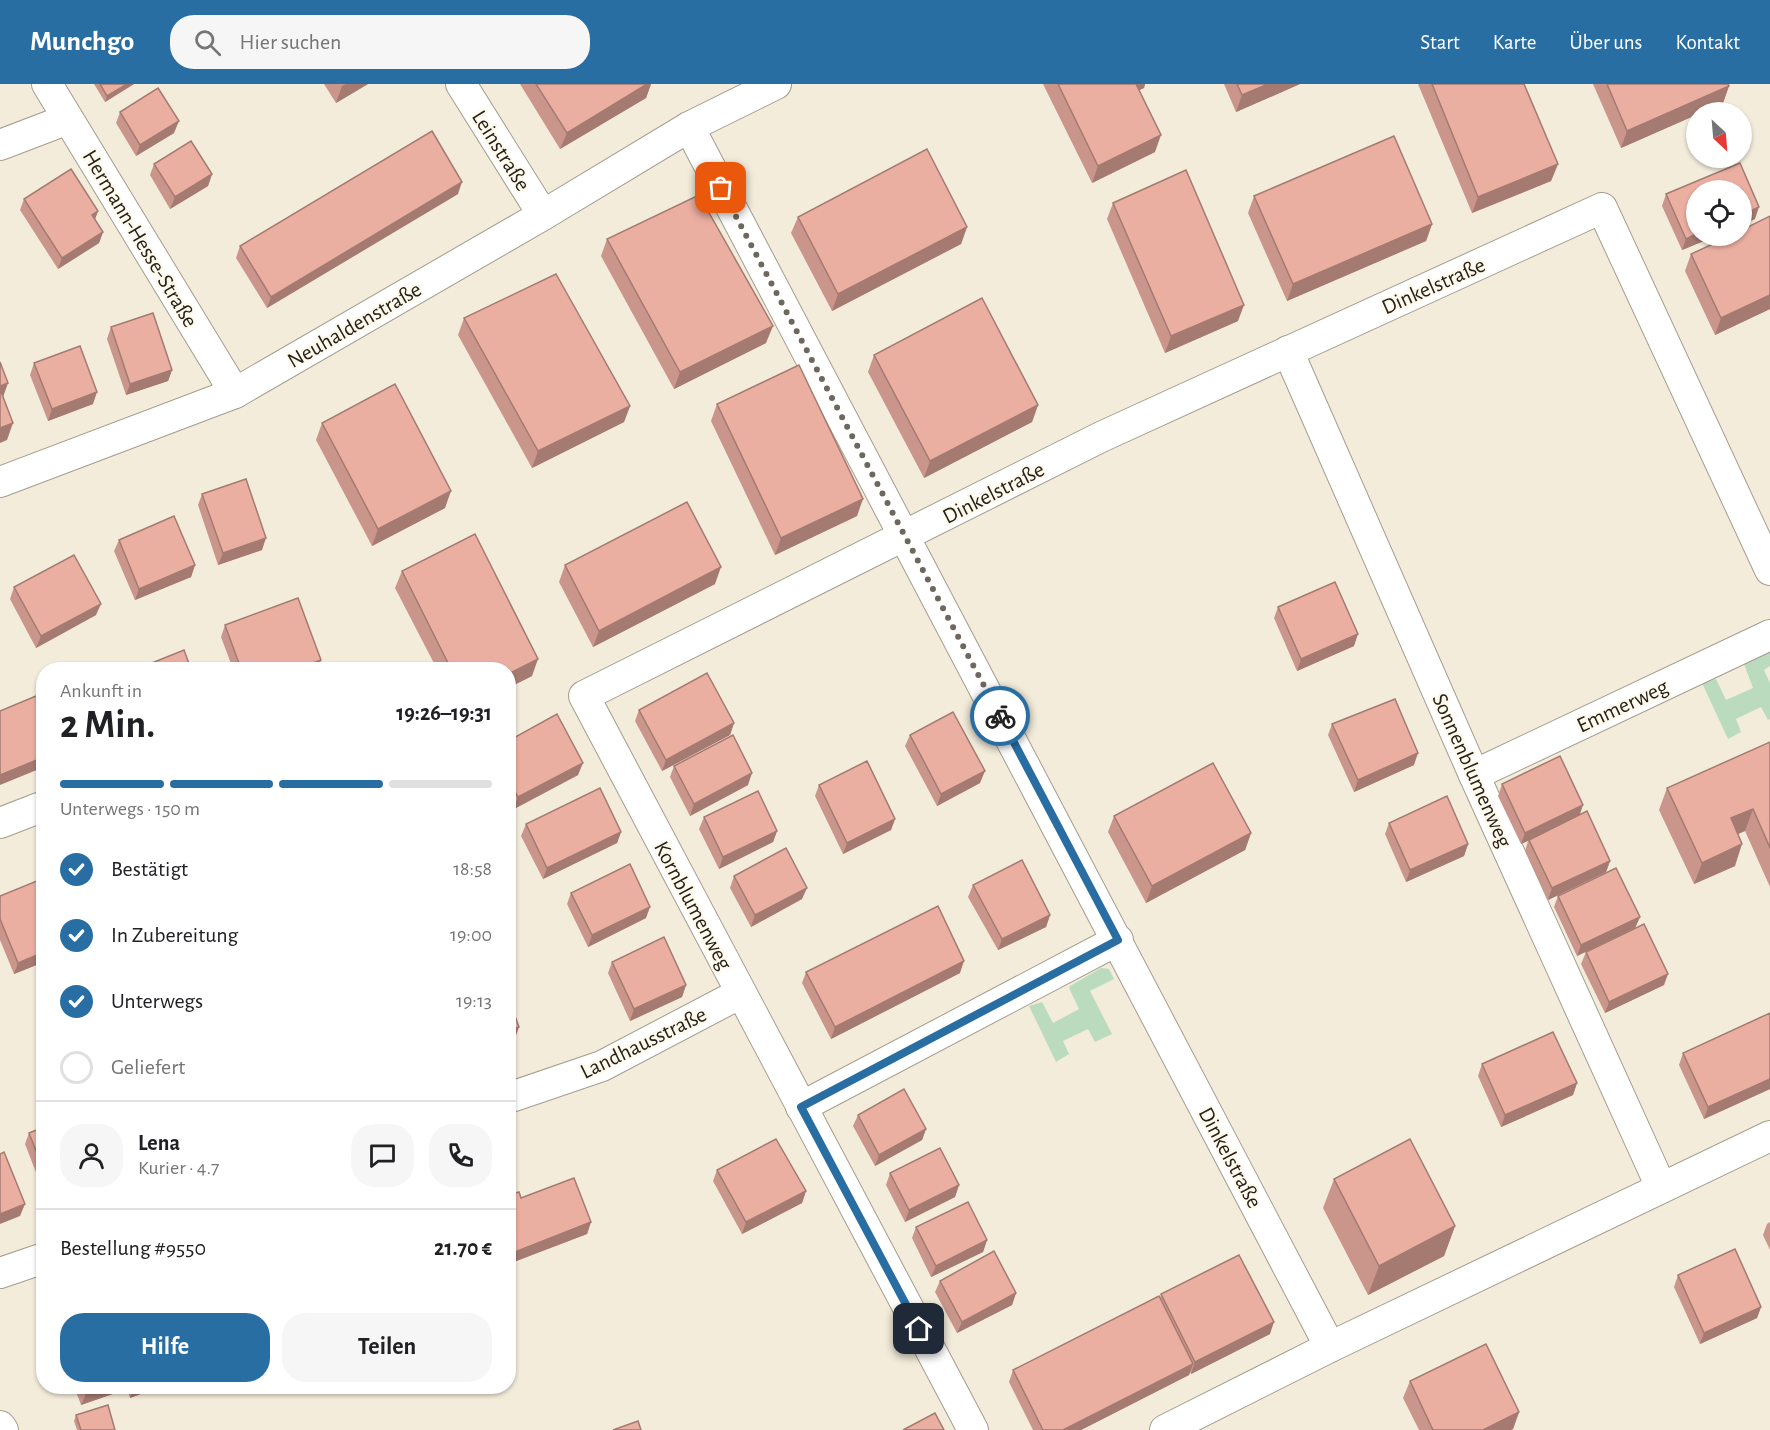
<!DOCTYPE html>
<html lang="de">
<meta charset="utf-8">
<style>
:root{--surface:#fff;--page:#f6f6f6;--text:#202124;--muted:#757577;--line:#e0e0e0;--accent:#296ea3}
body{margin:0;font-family:"Alegreya Sans",sans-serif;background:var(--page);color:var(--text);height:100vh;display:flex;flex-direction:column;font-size:22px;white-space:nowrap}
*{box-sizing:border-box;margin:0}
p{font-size:20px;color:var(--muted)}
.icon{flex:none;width:33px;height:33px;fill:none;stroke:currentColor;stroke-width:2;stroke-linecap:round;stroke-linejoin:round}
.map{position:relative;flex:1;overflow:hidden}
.sheet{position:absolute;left:36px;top:578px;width:480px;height:732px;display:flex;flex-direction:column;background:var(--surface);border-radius:24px;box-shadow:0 2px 4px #0004}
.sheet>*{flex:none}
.needle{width:39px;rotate:154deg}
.buttons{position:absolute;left:1686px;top:18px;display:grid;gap:12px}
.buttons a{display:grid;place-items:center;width:66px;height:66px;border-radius:50%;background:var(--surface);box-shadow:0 2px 4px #0004;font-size:30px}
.pin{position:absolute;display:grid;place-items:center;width:51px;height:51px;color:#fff;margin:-26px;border-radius:12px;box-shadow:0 3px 9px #0006}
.courier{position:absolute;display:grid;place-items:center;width:60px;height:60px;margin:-30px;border:4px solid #296ea3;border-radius:50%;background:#fff;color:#222;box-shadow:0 2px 8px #0007}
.overview em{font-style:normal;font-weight:700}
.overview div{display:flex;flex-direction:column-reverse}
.overview{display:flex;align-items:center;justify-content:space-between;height:102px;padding:0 24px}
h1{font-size:39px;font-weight:700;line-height:45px}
.bar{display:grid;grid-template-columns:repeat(4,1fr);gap:9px 6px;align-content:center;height:72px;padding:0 24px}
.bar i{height:8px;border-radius:4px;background:var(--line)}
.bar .selected{background:var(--accent)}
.bar p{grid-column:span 4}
.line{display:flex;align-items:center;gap:15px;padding:0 24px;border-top:2px solid var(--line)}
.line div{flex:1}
.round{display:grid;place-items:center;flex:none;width:63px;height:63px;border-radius:24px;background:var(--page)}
ol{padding:0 24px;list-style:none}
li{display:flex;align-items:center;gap:18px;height:66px}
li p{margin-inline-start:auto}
li .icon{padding:6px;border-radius:50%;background:var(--accent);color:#fff;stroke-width:4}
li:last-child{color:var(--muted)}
li i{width:33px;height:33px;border:3px solid var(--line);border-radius:50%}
.action{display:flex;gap:12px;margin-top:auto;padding:12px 24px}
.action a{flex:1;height:69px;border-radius:24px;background:var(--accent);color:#fff;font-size:24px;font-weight:700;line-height:69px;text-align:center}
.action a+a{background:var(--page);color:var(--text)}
header{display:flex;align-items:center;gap:36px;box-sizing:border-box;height:84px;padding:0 30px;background:var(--accent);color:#fff}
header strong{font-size:28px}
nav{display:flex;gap:33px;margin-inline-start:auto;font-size:21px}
.search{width:420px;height:54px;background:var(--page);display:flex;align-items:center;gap:15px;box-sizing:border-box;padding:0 21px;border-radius:24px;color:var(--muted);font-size:22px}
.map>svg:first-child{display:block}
.green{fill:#bbdbbf}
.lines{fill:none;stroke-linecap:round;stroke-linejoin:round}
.minor-casing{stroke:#a49d8e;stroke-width:32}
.minor{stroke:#fff;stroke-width:30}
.wall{fill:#ca968b}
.shaded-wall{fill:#a47a71}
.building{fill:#ebafa2;stroke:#a47a71;stroke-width:1.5}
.done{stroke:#6c685e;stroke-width:6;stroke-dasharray:0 10.8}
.route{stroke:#296ea3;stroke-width:8}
.labels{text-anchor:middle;stroke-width:4.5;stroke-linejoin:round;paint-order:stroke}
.street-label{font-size:22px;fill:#24211b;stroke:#fff9ec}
</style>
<header>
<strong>Munchgo</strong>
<div class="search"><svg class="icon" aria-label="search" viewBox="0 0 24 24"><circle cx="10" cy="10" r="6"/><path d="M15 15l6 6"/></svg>Hier suchen</div>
<nav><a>Start</a><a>Karte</a><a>Über uns</a><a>Kontakt</a></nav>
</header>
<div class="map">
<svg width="1770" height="1346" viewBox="0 0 1770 1346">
<rect width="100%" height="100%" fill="#f3ecdb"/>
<g class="green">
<polygon points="1770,566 1770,582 1764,586 1770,599 1770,635 1768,636 1761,623 1736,635 1741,648 1728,655 1702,599 1716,595 1726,616 1753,604 1744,580"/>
<polygon points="1101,884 1109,885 1114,895 1090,907 1112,950 1095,958 1088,945 1063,957 1069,970 1056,978 1029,922 1042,918 1053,939 1079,925 1069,904 1070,902"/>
</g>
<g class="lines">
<g class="minor-casing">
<g id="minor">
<polyline points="47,0 235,309"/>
<polyline points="461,0 543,131"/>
<polyline points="689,43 1330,1263"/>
<polyline points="0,61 68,35"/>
<polyline points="1288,267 1474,691 1661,1103"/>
<polyline points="0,398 235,309 543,131 689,43 776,0"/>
<polyline points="1474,691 1770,551"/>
<polyline points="0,739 44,722"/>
<polyline points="508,1014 602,982 741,909"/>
<polyline points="801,1023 1118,856"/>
<polyline points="0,1189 44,1174"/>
<polyline points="0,1342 3,1346"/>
<polyline points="973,1346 584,612 1101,353 1602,124 1770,486"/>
<polyline points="1165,1346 1330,1263 1770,1052"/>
</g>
</g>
<use href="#minor" class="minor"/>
</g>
<g class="wall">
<polygon points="94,0 134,0 105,18"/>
<polygon points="324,0 368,0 336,19"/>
<polygon points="520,0 651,0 646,14 560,65"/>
<polygon points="1043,0 1145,0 1144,4 1139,6 1155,68 1092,99"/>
<polygon points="1224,0 1300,0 1236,28"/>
<polygon points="1418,0 1524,0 1558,80 1551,97 1472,129"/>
<polygon points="1593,0 1728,0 1729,2 1723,19 1696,28 1696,31 1621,64"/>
<polygon points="120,28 174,49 136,72 116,39"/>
<polygon points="154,80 212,90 208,102 170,125 150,91"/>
<polygon points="458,110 267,224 236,174 240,162"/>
<polygon points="1666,110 1755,135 1696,152 1716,152 1682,166 1662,122"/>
<polygon points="1254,112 1432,140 1426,157 1287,217 1248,129"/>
<polygon points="24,115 98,127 95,135 103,148 99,159 58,185 20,126"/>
<polygon points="1113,119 1238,237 1165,269 1107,135"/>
<polygon points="1770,132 1770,225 1715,251 1685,187 1691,170"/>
<polygon points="798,133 967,143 961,160 832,227 791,149"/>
<polygon points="607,155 766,259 674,305 601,172"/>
<polygon points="464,234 630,322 624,338 532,384 458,251"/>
<polygon points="111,243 172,286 168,297 126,311 107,255"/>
<polygon points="874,271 1038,321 1032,338 924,394 868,288"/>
<polygon points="34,279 93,320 48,337 30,291"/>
<polygon points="717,320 857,432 775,471 711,337"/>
<polygon points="322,339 445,424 372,462 316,356"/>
<polygon points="202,410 262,466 218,481 198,421"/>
<polygon points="119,456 195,481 191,493 135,516 114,467"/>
<polygon points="565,481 715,500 593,563 559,498"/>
<polygon points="402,487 532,592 508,604 508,585 437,585 395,504"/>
<polygon points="14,503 96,531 36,564 10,515"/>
<polygon points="1278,523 1354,562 1297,587 1274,534"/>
<polygon points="225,541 318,585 233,585 221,553"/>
<polygon points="639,626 734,639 730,651 662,687 635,637"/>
<polygon points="1332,640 1414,681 1354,708 1328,651"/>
<polygon points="910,651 980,699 937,722 905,662"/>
<polygon points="508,657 578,691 514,725 508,715"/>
<polygon points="1770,658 1770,803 1745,747 1738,750 1735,782 1694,800 1659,726 1667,704"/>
<polygon points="674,682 748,701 690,732 670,693"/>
<polygon points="1502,700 1580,731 1610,777 1606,788 1548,816 1525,767 1528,757 1521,760 1498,712"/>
<polygon points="819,701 895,735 891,746 843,770 815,712"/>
<polygon points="1114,732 1251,749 1245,766 1146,819 1108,748"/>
<polygon points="704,733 777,747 773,758 719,785 699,745"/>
<polygon points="1389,739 1468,760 1464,772 1406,798 1385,750"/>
<polygon points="526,740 621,748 617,759 543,795 521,752"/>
<polygon points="734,792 802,815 751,843 730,804"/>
<polygon points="973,801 1050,831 1046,843 998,866 968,813"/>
<polygon points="571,809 646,834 588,863 567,820"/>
<polygon points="0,812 44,878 14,890 0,856"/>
<polygon points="1558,812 1640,833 1635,844 1577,872 1554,823"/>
<polygon points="1586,868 1664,901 1605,929 1581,880"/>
<polygon points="612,878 686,901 682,913 630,937 608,889"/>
<polygon points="806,888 960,889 831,955 802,899"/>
<polygon points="1770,929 1770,1005 1704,1035 1679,981 1683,969"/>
<polygon points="1482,980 1577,999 1573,1011 1501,1043 1478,992"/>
<polygon points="858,1031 926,1045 922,1056 875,1082 853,1042"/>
<polygon points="44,1043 44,1109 25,1060 29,1049"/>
<polygon points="717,1086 806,1107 802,1119 742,1150 713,1097"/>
<polygon points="890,1089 959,1101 955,1113 905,1138 886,1101"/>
<polygon points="1334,1095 1455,1142 1444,1172 1368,1211 1323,1124"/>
<polygon points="508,1111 521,1114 591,1138 587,1150 511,1179 508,1174"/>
<polygon points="1770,1138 1770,1166 1763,1151 1767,1140"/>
<polygon points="916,1143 987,1156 983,1168 931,1193 912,1154"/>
<polygon points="1678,1191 1761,1223 1757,1234 1700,1260 1674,1203"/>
<polygon points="940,1197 1016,1209 1012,1221 957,1249 935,1208"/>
<polygon points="1161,1210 1270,1250 1191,1290 1190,1288 1189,1291 1081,1346 1033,1346 1009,1298 1013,1286 1160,1214"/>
<polygon points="1410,1297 1519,1328 1513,1345 1511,1346 1419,1346 1403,1314"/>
<polygon points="74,1302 158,1302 157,1304 130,1314 127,1305 81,1321"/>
<polygon points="76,1331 115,1346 77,1346 74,1337"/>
</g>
<g class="shaded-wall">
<polygon points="127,0 134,0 105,18 107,12"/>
<polygon points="346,0 368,0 336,19 342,2"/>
<polygon points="647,0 651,0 646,14 560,65 567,49"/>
<polygon points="1132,0 1145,0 1144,4 1127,12"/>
<polygon points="1268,0 1300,0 1236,28 1242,11"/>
<polygon points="1729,2 1723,19 1701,28 1696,28 1696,31 1621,64 1627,47"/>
<polygon points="179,37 174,49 136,72 140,61"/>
<polygon points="1161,51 1155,68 1092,99 1098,82"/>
<polygon points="1558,80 1551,97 1472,129 1478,113"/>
<polygon points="212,90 208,102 170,125 175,113"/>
<polygon points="462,98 458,110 267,224 271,213"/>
<polygon points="1759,123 1755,135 1742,141 1742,131"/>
<polygon points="98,127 94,138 92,131"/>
<polygon points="1432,140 1426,157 1287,217 1293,200"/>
<polygon points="967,143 961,160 832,227 838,210"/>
<polygon points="103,148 99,159 58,185 62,174"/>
<polygon points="1696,150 1696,152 1716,152 1682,166 1686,155"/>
<polygon points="1770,211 1770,225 1715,251 1721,234"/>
<polygon points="1244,221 1238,237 1165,269 1171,252"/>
<polygon points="773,242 766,259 674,305 680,288"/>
<polygon points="172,286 168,297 126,311 130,300"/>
<polygon points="8,299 2,316 0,316 0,302"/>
<polygon points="97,308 93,320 48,337 52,325"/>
<polygon points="1038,321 1032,338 924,394 930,377"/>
<polygon points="630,322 624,338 532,384 538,367"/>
<polygon points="13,339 7,356 0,359 0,344"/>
<polygon points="451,407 445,424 372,462 378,445"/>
<polygon points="863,415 857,432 775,471 781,454"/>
<polygon points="266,454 262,466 218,481 223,469"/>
<polygon points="195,481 191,493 135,516 139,505"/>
<polygon points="721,483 715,500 593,563 599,547"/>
<polygon points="101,520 96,531 36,564 41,552"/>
<polygon points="1358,550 1354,562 1297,587 1301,575"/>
<polygon points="538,575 532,592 508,604 508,590"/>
<polygon points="321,576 318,585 298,585"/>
<polygon points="734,639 730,651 662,687 666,676"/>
<polygon points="1418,669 1414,681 1354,708 1358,696"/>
<polygon points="44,673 44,683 0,701 0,691"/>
<polygon points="583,679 578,691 514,725 518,713"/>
<polygon points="985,687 980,699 937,722 941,710"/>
<polygon points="752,689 748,701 690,732 694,720"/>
<polygon points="1583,721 1579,733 1521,760 1525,749"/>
<polygon points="1753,725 1745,747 1723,756 1731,734"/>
<polygon points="895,735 891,746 843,770 847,759"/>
<polygon points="777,747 773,758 719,785 723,773"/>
<polygon points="621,748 617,759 543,795 547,784"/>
<polygon points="1251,749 1245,766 1146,819 1152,802"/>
<polygon points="1468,760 1464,772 1406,798 1410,786"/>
<polygon points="1742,760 1735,782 1694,800 1702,779"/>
<polygon points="1610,777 1606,788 1548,816 1552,804"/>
<polygon points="807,804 802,815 751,843 755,831"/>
<polygon points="650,823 646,834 588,863 592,851"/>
<polygon points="1050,831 1046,843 998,866 1002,855"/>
<polygon points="1640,833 1635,844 1577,872 1581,861"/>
<polygon points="44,868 44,878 14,890 18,879"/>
<polygon points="964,877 960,889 831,955 835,943"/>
<polygon points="1668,890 1664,901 1605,929 1609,918"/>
<polygon points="686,901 682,913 630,937 634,925"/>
<polygon points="519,943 513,960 508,962 508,947"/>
<polygon points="1770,995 1770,1005 1704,1035 1708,1023"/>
<polygon points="1577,999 1573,1011 1501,1043 1505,1031"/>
<polygon points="926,1045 922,1056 875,1082 879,1071"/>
<polygon points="959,1101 955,1113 905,1138 909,1126"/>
<polygon points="806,1107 802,1119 742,1150 746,1138"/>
<polygon points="25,1120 20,1132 0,1140 0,1130"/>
<polygon points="591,1138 587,1150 511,1179 515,1168"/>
<polygon points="1455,1142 1444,1172 1368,1211 1379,1182"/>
<polygon points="987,1156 983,1168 931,1193 936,1182"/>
<polygon points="1016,1209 1012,1221 957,1249 962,1238"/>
<polygon points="1761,1223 1757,1234 1700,1260 1704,1249"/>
<polygon points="1274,1238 1270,1250 1191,1290 1195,1278"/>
<polygon points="1193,1280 1189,1291 1081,1346 1063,1346"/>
<polygon points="107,1302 128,1302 127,1305 81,1321 86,1310"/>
<polygon points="134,1302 158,1302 157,1304 130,1314"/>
<polygon points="1519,1328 1513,1345 1511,1346 1483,1346"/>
</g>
<g class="building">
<polygon points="100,0 127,0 107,12"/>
<polygon points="536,0 647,0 567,49"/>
<polygon points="1058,0 1136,0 1161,51 1098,82"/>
<polygon points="1237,0 1268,0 1242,11"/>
<polygon points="1432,0 1524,0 1558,80 1478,113"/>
<polygon points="1607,0 1728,0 1729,2 1627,47"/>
<polygon points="158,4 179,37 140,61 120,28"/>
<polygon points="432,47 462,98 271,213 240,162"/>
<polygon points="1394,52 1432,140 1293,200 1254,112"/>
<polygon points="191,57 212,90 175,113 154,80"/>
<polygon points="927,65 967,143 838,210 798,133"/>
<polygon points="1740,79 1759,123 1742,131 1742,106 1696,106 1696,150 1686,155 1666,110"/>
<polygon points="71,85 98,127 92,131 103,148 62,174 24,115"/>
<polygon points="1186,86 1244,221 1171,252 1113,119"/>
<polygon points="699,111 773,242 680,288 607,155"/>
<polygon points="1770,132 1770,211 1721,234 1691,170 1730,152 1742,152 1742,146"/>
<polygon points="556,190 630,322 538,367 464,234"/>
<polygon points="982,214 1038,321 930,377 874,271"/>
<polygon points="153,229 172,286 130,300 111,243"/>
<polygon points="80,262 97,308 52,325 34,279"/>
<polygon points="0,278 8,299 0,302"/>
<polygon points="799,281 863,415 781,454 717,320"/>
<polygon points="395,300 451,407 378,445 322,339"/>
<polygon points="0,305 13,339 0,344"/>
<polygon points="246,395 266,454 223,469 202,410"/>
<polygon points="687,418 721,483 599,547 565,481"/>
<polygon points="174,432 195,481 139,505 119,456"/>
<polygon points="475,450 538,575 508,590 508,585 451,585 402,487"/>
<polygon points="74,471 101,520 41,552 14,503"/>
<polygon points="1335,498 1358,550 1301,575 1278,523"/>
<polygon points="298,514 321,576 298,585 241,585 225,541"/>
<polygon points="184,566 191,585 137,585"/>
<polygon points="707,589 734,639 666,676 639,626"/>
<polygon points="36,612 44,629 44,673 0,691 0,627"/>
<polygon points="1395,615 1418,669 1358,696 1332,640"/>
<polygon points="953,628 985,687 941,710 910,651"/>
<polygon points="557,630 583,679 518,713 508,695 508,657"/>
<polygon points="733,651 752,689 694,720 674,682"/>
<polygon points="1770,658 1770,764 1753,725 1731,734 1742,760 1702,779 1667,704"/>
<polygon points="1560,672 1583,721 1525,749 1502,700"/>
<polygon points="867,677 895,735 847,759 819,701"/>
<polygon points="1213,679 1251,749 1152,802 1114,732"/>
<polygon points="600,704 621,748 547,784 526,740"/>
<polygon points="758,707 777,747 723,773 704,733"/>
<polygon points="1447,712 1468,760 1410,786 1389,739"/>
<polygon points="1587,727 1610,777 1552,804 1529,756"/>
<polygon points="786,764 807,804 755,831 734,792"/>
<polygon points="1022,776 1050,831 1002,855 973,801"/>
<polygon points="630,780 650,823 592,851 571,809"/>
<polygon points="1616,784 1640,833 1581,861 1558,812"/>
<polygon points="44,794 44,868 18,879 0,835 0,812"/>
<polygon points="938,822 964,877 835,943 806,888"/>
<polygon points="1644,840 1668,890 1609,918 1586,868"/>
<polygon points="664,853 686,901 634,925 612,878"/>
<polygon points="508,913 519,943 508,947"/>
<polygon points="1770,929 1770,995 1708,1023 1683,969"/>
<polygon points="1553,948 1577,999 1505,1031 1482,980"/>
<polygon points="904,1005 926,1045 879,1071 858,1031"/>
<polygon points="44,1043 44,1087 29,1049"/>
<polygon points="776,1055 806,1107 746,1138 717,1086"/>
<polygon points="1410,1055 1455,1142 1379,1182 1334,1095"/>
<polygon points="940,1064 959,1101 909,1126 890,1089"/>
<polygon points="4,1068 25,1120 0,1130 0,1070"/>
<polygon points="574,1094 591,1138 515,1168 508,1152 508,1111 519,1108 521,1114"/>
<polygon points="968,1118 987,1156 936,1182 916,1143"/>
<polygon points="1735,1165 1761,1223 1704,1249 1678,1191"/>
<polygon points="994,1167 1016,1209 962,1238 940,1197"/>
<polygon points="1239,1171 1274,1238 1195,1278 1161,1210"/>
<polygon points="1159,1212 1193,1280 1063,1346 1043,1346 1013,1286"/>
<polygon points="1486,1260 1519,1328 1483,1346 1433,1346 1410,1297"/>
<polygon points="83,1302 107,1302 86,1310"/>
<polygon points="108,1321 115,1346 81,1346 76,1331"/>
<polygon points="935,1329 944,1346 903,1346"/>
<polygon points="638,1337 641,1346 613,1346"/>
</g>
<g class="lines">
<polyline class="done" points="721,104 1000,632"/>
<polyline class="route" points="919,1245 801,1023 1118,856 1000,632"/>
</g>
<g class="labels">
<g class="street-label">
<text transform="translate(502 66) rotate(58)" y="8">Leinstraße</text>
<text transform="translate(141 154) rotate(59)" y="8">Hermann-Hesse-Straße</text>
<text transform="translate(1433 201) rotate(-24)" y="8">Dinkelstraße</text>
<text transform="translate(354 240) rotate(-30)" y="8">Neuhaldenstraße</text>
<text transform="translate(993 408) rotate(-27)" y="8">Dinkelstraße</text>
<text transform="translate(1622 621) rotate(-25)" y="8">Emmerweg</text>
<text transform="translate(1473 686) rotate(66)" y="8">Sonnenblumenweg</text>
<text transform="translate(694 821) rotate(62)" y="8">Kornblumenweg</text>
<text transform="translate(643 958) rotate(-26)" y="8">Landhausstraße</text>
<text transform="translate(1231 1073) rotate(62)" y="8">Dinkelstraße</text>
</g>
</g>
</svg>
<div class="buttons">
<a><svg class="needle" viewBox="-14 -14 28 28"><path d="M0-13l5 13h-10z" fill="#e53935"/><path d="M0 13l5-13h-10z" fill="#757577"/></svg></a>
<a><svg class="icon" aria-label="locate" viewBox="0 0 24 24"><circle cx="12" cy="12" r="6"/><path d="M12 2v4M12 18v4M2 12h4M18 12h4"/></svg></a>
</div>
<div class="pin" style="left:721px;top:104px;background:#ea580c"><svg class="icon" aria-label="bag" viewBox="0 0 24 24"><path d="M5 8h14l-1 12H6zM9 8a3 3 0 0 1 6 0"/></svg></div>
<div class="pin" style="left:919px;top:1245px;background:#1f2937"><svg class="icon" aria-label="home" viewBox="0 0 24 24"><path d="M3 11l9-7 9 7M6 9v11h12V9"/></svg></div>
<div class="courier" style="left:1000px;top:632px"><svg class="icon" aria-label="bike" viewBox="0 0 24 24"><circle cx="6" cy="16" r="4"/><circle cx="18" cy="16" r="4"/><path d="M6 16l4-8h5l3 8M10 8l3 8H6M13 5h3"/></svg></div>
<section class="sheet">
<div class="overview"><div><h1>2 Min.</h1><p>Ankunft in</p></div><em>19:26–19:31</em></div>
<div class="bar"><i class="selected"></i><i class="selected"></i><i class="selected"></i><i></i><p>Unterwegs · 150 m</p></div>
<ol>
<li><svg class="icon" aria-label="check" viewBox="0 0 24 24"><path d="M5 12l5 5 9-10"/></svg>Bestätigt<p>18:58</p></li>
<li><svg class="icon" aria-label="check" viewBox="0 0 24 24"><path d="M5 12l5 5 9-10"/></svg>In Zubereitung<p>19:00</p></li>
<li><svg class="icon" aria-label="check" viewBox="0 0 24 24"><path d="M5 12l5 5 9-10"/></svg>Unterwegs<p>19:13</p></li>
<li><i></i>Geliefert</li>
</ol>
<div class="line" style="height:108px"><a class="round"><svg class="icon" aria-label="person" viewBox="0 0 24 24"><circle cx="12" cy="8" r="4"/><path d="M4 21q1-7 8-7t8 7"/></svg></a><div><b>Lena</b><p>Kurier · 4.7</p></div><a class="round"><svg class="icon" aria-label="chat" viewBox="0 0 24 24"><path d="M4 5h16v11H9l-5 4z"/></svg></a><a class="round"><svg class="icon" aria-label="phone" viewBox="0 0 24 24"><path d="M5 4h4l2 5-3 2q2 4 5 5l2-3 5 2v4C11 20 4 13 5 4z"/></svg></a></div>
<div class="line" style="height:78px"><div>Bestellung #9550</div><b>21.70 €</b></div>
<div class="action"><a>Hilfe</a><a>Teilen</a></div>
</section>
</div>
